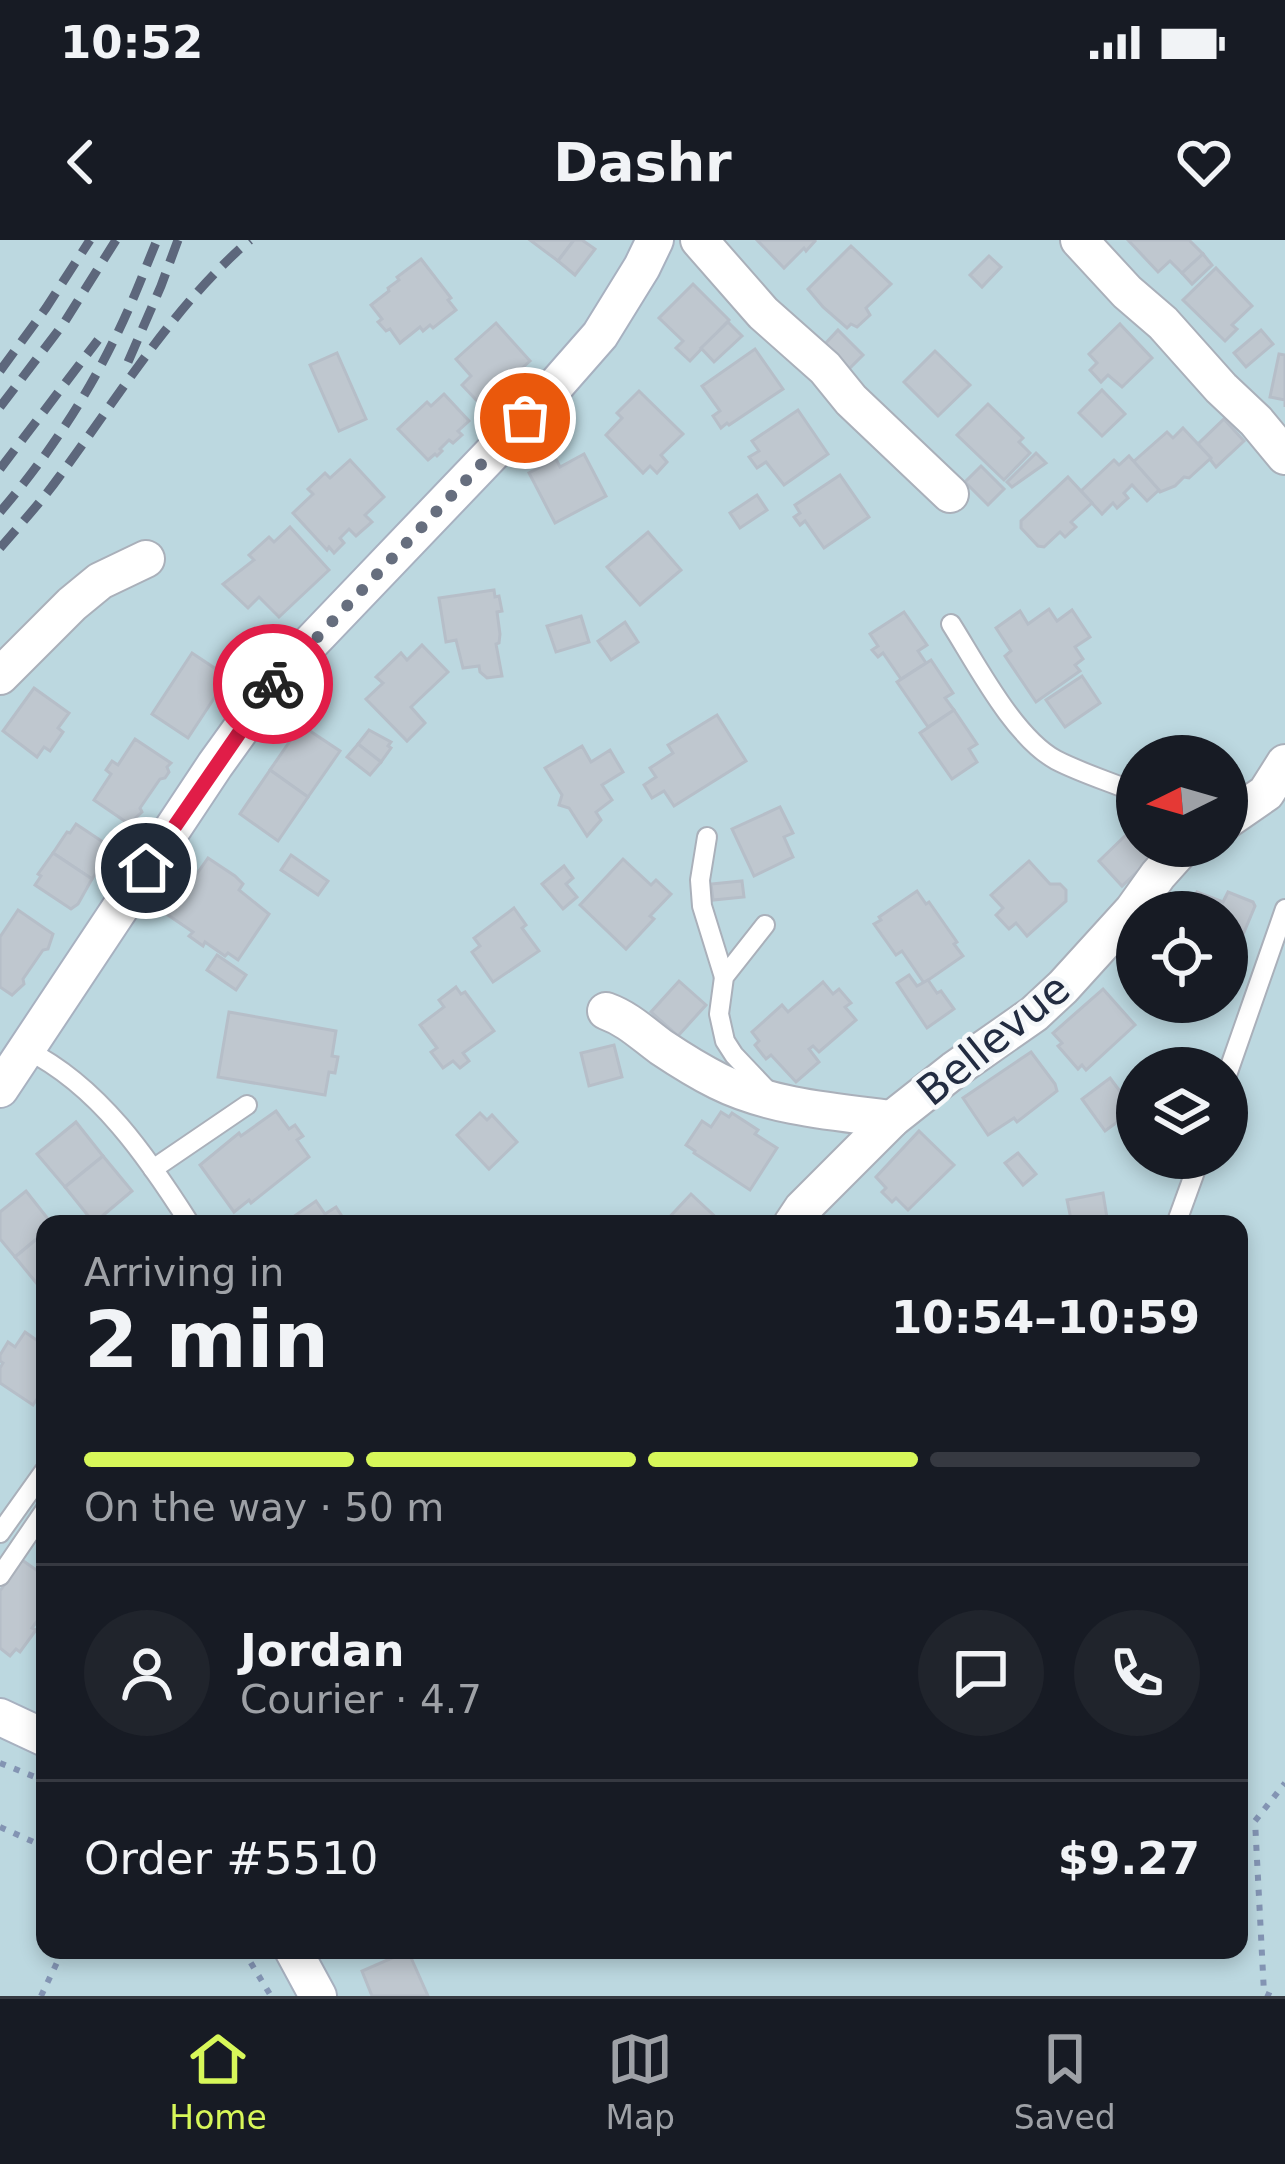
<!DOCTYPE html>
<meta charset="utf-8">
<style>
:root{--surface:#171b24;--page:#20242c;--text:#f1f3f6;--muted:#9ea1a6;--line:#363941;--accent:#d7f759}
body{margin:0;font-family:"DejaVu Sans",sans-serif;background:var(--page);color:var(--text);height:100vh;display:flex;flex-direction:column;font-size:45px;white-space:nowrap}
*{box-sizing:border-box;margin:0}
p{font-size:39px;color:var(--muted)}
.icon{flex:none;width:66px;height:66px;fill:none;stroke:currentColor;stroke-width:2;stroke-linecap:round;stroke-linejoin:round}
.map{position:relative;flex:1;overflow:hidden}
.side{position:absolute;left:36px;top:975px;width:1212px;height:744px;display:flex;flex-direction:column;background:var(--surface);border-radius:24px;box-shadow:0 6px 18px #0003}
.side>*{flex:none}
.needle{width:78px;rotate:265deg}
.controls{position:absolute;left:1116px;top:495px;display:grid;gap:24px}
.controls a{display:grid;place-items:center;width:132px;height:132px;border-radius:50%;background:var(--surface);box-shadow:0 6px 18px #0003;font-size:60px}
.pin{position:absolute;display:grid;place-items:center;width:102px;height:102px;color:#fff;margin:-51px;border:6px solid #fff;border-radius:50%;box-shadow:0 3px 12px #0007}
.courier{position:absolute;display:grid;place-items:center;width:120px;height:120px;margin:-60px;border:9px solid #e11d48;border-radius:50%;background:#fff;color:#222;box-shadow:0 3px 15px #0007}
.head em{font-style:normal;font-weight:800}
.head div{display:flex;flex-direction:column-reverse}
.head{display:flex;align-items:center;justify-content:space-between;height:204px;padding:0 48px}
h1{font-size:78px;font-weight:800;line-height:90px}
.bar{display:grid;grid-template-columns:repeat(4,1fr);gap:18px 12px;align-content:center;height:144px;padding:0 48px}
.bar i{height:15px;border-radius:9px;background:var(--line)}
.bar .active{background:var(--accent)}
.bar p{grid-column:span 4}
.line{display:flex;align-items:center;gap:30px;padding:0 48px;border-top:3px solid var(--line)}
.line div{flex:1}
.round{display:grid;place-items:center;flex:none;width:126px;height:126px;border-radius:63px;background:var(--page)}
.status{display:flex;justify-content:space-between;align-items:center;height:84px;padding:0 60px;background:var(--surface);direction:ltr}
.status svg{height:33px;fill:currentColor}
header{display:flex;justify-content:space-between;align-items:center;height:156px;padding:0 48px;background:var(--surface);font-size:54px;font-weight:800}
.tabs{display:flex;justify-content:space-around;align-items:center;height:168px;border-top:3px solid var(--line);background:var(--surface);font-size:33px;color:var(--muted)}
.tabs a{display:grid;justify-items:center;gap:6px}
.tabs .active{color:var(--accent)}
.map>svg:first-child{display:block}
.green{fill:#bcd8e0;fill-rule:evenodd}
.building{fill:#bfc7cf;stroke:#b6bec8;stroke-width:3}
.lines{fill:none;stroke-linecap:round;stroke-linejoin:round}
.lane-casing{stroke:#aab0ba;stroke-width:22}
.street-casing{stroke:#aab0ba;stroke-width:40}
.secondary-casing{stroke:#a8b1c0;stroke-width:40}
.path{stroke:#8394b3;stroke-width:6;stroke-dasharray:6 9;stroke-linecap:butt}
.lane{stroke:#fff;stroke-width:18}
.street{stroke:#fff;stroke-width:36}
.secondary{stroke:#fff;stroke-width:36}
.rail{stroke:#5d677c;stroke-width:9;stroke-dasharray:24 12;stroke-linecap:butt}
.done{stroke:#666e7e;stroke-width:12;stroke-dasharray:0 21.6}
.route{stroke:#e11d48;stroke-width:15}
.labels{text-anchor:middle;stroke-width:9;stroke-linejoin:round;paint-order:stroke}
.street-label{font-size:42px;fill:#222c41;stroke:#f5f8fa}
</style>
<div class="status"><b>10:52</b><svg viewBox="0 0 49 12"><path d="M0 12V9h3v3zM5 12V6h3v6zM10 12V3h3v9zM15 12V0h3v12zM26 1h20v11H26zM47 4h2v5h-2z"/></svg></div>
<header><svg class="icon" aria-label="back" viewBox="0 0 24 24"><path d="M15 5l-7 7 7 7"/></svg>Dashr<svg class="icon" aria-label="heart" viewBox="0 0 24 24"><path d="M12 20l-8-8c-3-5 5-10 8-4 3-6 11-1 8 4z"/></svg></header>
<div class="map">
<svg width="1285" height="1756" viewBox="0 0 1285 1756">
<rect width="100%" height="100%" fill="#e4e9ee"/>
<path class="green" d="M0,0h1285v1756h-1285zM1137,516h90v90h-90zM1137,672h90v90h-90zM1137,828h90v90h-90zM45,984h1194v726h-1194z"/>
<g class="building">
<polygon points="530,0 574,0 558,21"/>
<polygon points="574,0 582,0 595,9 575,35 558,21"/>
<polygon points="757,0 814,0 815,1 806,11 804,8 784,28"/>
<polygon points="1128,0 1189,0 1203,14 1182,33 1170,21 1158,32"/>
<polygon points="851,6 891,44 866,68 870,75 857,87 851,84 847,88 823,67 808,49"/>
<polygon points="1203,14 1212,25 1192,44 1182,33"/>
<polygon points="989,16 1001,27 982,47 970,35"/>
<polygon points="421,19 451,58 448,60 456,70 433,88 430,85 423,91 420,87 400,103 390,89 386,91 378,82 382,79 371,65 389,51 388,48 399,40 397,37"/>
<polygon points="1216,28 1252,66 1232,85 1237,89 1225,101 1183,60"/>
<polygon points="693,44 729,80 690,121 676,108 683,101 659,78"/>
<polygon points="728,82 742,96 714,122 701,108"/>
<polygon points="496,83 530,121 490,157 487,154 478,162 462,145 471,136 456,119"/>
<polygon points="1120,84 1152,118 1122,147 1108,135 1101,142 1090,130 1097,123 1089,114"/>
<polygon points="838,90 863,115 849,129 824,105"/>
<polygon points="1261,90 1273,104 1246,127 1234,113"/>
<polygon points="755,109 783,149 729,185 727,183 721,188 713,176 720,171 702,146"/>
<polygon points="935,111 970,145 938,176 904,142"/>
<polygon points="337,113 366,179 339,191 310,125"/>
<polygon points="1279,114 1285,115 1285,167 1285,160 1270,157"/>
<polygon points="1102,150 1125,174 1102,196 1079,173"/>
<polygon points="639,151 683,194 661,215 667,222 657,233 650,226 643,233 606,195 622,178 617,173"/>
<polygon points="444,154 469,181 458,191 462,195 453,203 449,200 440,209 442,211 437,216 435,214 428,220 398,189 427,162 431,166"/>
<polygon points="988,164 1023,198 1019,202 1030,213 1004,240 957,195"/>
<polygon points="798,170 828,214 784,245 766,222 757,228 749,217 759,211 752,201"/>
<polygon points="1224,179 1244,201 1216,227 1198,204"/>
<polygon points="1183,188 1211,218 1189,238 1184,237 1175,246 1160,252 1133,222 1167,192 1173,198"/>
<polygon points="1036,213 1046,223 1012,247 1007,242"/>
<polygon points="584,214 606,256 555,283 529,233 556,219 560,227"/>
<polygon points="1129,216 1159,250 1147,261 1132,245 1124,253 1128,258 1117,268 1113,263 1102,274 1081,251 1114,220 1119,225"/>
<polygon points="350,220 384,257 365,275 372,282 356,296 349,289 340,298 344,303 334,313 329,307 327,310 293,273 313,254 308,249 325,233 330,238"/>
<polygon points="981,226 1004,249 988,265 965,242"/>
<polygon points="840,235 869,277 824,308 805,281 800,285 794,277 800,273 795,265"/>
<polygon points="1068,237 1092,263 1071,282 1076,287 1065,297 1060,292 1044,307 1038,306 1021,288 1021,281"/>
<polygon points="757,255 767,270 740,288 730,273"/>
<polygon points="290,287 329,330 279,377 259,357 248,368 223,344 254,320 249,315 269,297 274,302"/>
<polygon points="648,292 681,330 640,365 607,327"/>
<polygon points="494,350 495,357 499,356 502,371 497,372 500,394 499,403 496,404 502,436 487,438 480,432 479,426 463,428 456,400 446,402 439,358"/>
<polygon points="1049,369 1057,381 1072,370 1090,397 1075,407 1083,419 1075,425 1080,431 1036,462 1005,416 1011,411 996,388 1020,371 1028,384"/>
<polygon points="904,372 927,405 918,411 926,423 901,439 883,413 878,417 872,410 878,406 870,394"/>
<polygon points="581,376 589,402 556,412 547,386"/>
<polygon points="625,382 638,402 611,420 598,401"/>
<polygon points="422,405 448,432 411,467 425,483 407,501 366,459 383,443 376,437 401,413 407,420"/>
<polygon points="192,413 228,437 188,498 152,474"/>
<polygon points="931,420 953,453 945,458 954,470 928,487 897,442"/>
<polygon points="1082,436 1100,463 1065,487 1046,460"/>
<polygon points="34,448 69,473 58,488 63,492 50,511 44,507 37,517 3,491"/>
<polygon points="954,470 977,504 969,509 977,522 952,539 920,493"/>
<polygon points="717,475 746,521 674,566 664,551 652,558 644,545 656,537 650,528 673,513 668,505"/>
<polygon points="301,485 340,511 308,557 270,530"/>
<polygon points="369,490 391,502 388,506 391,508 381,522 358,504"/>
<polygon points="135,499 171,523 167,527 169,532 165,538 160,539 140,568 142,572 129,584 94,560 111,534 106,530 112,521 118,525"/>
<polygon points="358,504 381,522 370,535 347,517"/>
<polygon points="582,506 591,522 610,510 623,532 602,545 612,560 596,572 601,580 587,596 569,568 559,565 562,555 545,528"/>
<polygon points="270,530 308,557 278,601 240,574"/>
<polygon points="780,567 793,593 784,597 793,617 754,636 732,589"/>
<polygon points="76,584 112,608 106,623 102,624 92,639 53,613 67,592 70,593"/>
<polygon points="1129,592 1137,600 1137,606 1143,606 1153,617 1122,646 1099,621"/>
<polygon points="53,613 92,639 78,664 71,669 35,645 41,636 38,634"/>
<polygon points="291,615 328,641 318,655 281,630"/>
<polygon points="208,618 235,636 243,644 239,650 269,674 238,720 228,713 225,716 205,702 203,706 189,696 193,692 168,675"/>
<polygon points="623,619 651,645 656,640 671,654 650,676 654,679 626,709 580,665"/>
<polygon points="1029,621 1050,644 1060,644 1066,650 1066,661 1027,696 1016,683 1009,689 996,675 1003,668 991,655"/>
<polygon points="564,626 573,638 566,644 577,657 563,669 542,644"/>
<polygon points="742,641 744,657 713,660 711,644"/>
<polygon points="917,651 926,664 929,662 957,702 954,704 963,716 924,743 902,711 896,715 874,684 881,680 879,677"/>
<polygon points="1197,652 1223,662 1228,652 1253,662 1255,666 1229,728 1227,727 1227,672 1189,672"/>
<polygon points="514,668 526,685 522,688 539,711 493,742 472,712 480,706 474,698"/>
<polygon points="18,670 53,694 48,709 43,710 23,739 24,744 12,755 0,747 0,697"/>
<polygon points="217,715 246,735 236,750 207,730"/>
<polygon points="909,735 917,746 928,740 937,753 941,751 954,769 927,788 897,743"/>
<polygon points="679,741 706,765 678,796 651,772"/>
<polygon points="823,742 833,754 839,749 851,763 845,767 856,780 819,812 813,806 809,809 819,822 796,842 771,815 766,819 755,805 759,801 752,792 782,765 788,772"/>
<polygon points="456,747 461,754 465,752 494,791 463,813 469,821 460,828 453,821 443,828 431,812 437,808 420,785 444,767 439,760"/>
<polygon points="1103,749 1135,785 1086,830 1082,825 1078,829 1058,806 1062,803 1053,793"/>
<polygon points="229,772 336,791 332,816 338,817 335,833 329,832 325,855 218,837"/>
<polygon points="614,805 622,837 589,846 581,813"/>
<polygon points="1031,812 1055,844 1057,851 1017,882 1014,878 988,895 963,858"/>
<polygon points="1110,838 1134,870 1105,891 1082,859"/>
<polygon points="276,871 289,889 295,885 303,896 297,900 309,917 251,963 249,960 234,972 200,925 239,893 241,896"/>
<polygon points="721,872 729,877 732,873 758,890 755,894 777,908 750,950 694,913 695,911 686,905 702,881 711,887"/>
<polygon points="480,873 487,880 492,875 517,902 489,929 457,895"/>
<polygon points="76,882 103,916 65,947 37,914"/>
<polygon points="919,891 954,925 908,970 896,958 892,962 882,952 886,948 876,937"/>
<polygon points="1018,913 1036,934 1023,945 1005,923"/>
<polygon points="103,916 132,951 94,983 65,947"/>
<polygon points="26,951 52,984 45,984 45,992 15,1017 0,999 0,972"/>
<polygon points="1103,953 1108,984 1072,984 1067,960"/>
<polygon points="691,954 723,984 663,984"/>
<polygon points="316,961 325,974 336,967 347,984 283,984"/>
<polygon points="45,992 45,1050 43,1051 15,1017"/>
<polygon points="25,1092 45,1106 45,1147 33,1165 0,1143 0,1128 3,1123 0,1121 0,1115 8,1102 15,1107"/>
<polygon points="22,1320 45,1336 45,1370 32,1388 36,1390 20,1412 16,1409 10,1416 0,1408 0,1351"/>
<polygon points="408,1711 428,1756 372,1756 362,1731"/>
</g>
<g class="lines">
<g class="lane-casing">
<g id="lane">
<path d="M951,384c26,41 63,113 105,136 25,13 55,22 81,33"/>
<polyline points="707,597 700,640 702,666 724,737"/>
<polyline points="765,685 724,737 719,774 725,801 734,815 769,852"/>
<path d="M27,810c72,36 121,108 163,174"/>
<polyline points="1227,835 1285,669"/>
<polyline points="153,929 247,865"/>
<polyline points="1176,984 1200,918"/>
<polyline points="0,1293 45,1230"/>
<polyline points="0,1336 45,1270"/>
</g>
</g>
<g class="street-casing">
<g id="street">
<polyline points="699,0 763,73 825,128 851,160 950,254"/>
<polyline points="1079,0 1127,52 1163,83 1221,148 1256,181 1285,216"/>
<polyline points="0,436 72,364 100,341 146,319"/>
<polyline points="1227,580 1266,553 1285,523"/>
<path d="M606,771c22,8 36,22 55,36 18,12 37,24 57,34 52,26 117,31 174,38"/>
<polyline points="792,984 802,969 892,879 954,830 1034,774 1063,747 1133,670 1158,635 1184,606"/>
</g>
</g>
<g class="secondary-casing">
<g id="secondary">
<polyline points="0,849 215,525 279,436 543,160 600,95 642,27 655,0"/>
<polyline points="0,1477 45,1498"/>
<polyline points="293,1710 318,1756"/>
</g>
</g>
<g class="path">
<polyline points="0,1523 45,1541"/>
<polyline points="0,1587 36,1603 45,1609"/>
<polyline points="243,1710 271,1756"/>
<polyline points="41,1756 63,1710"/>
<polyline points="1271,1756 1264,1753 1255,1581 1285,1543"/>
</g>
<use href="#lane" class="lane"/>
<use href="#street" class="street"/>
<use href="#secondary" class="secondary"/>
<g class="rail">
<polyline points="128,122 161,46 178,0"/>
<polyline points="0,131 46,68 90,0"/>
<polyline points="0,167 64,83 116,0"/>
<polyline points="0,229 98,100"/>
<path d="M0,272c44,-51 83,-109 113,-170 17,-33 30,-68 44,-102"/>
<path d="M0,308c20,-23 41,-46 59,-71 60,-81 114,-171 191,-237"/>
</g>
</g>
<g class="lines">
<polyline class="done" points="273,444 525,178"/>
<polyline class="route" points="146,628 273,444"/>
</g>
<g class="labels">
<g class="street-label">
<text transform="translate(993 799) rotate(-39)" y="15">Bellevue</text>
</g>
</g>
</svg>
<div class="controls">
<a><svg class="needle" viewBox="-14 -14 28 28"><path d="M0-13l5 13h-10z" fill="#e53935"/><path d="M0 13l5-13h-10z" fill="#9ea1a6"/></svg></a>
<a><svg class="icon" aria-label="locate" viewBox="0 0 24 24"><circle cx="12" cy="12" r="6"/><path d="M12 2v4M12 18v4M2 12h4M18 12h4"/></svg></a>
<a><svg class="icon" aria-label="layers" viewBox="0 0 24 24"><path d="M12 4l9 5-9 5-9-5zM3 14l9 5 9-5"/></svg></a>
</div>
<div class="pin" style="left:525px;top:178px;background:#ea580c"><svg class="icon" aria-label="bag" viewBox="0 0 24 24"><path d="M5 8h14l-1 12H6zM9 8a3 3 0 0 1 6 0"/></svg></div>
<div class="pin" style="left:146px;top:628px;background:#1f2937"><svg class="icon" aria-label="home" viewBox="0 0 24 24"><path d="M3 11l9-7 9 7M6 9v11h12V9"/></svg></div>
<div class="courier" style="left:273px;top:444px"><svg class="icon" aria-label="bike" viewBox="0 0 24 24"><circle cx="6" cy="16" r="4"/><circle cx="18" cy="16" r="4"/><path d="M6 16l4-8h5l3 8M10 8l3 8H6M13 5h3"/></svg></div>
<section class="side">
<div class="head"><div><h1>2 min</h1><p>Arriving in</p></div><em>10:54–10:59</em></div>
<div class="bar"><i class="active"></i><i class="active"></i><i class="active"></i><i></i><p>On the way · 50 m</p></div>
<div class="line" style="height:216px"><a class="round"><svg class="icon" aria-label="person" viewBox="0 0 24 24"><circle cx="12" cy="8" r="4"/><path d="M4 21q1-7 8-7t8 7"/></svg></a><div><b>Jordan</b><p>Courier · 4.7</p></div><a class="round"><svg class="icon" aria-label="chat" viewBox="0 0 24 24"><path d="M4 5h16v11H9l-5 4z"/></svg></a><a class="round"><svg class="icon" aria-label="phone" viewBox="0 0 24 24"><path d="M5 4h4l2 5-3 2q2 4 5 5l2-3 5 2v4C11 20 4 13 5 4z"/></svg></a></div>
<div class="line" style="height:156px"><div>Order #5510</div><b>$9.27</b></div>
</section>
</div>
<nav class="tabs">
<a class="active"><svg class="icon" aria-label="home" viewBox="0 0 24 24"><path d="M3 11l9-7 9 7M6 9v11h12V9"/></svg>Home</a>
<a><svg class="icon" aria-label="map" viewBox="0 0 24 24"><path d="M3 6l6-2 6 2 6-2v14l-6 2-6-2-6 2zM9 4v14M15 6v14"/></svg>Map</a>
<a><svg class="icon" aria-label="saved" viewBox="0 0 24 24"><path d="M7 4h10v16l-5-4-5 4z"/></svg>Saved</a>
</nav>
